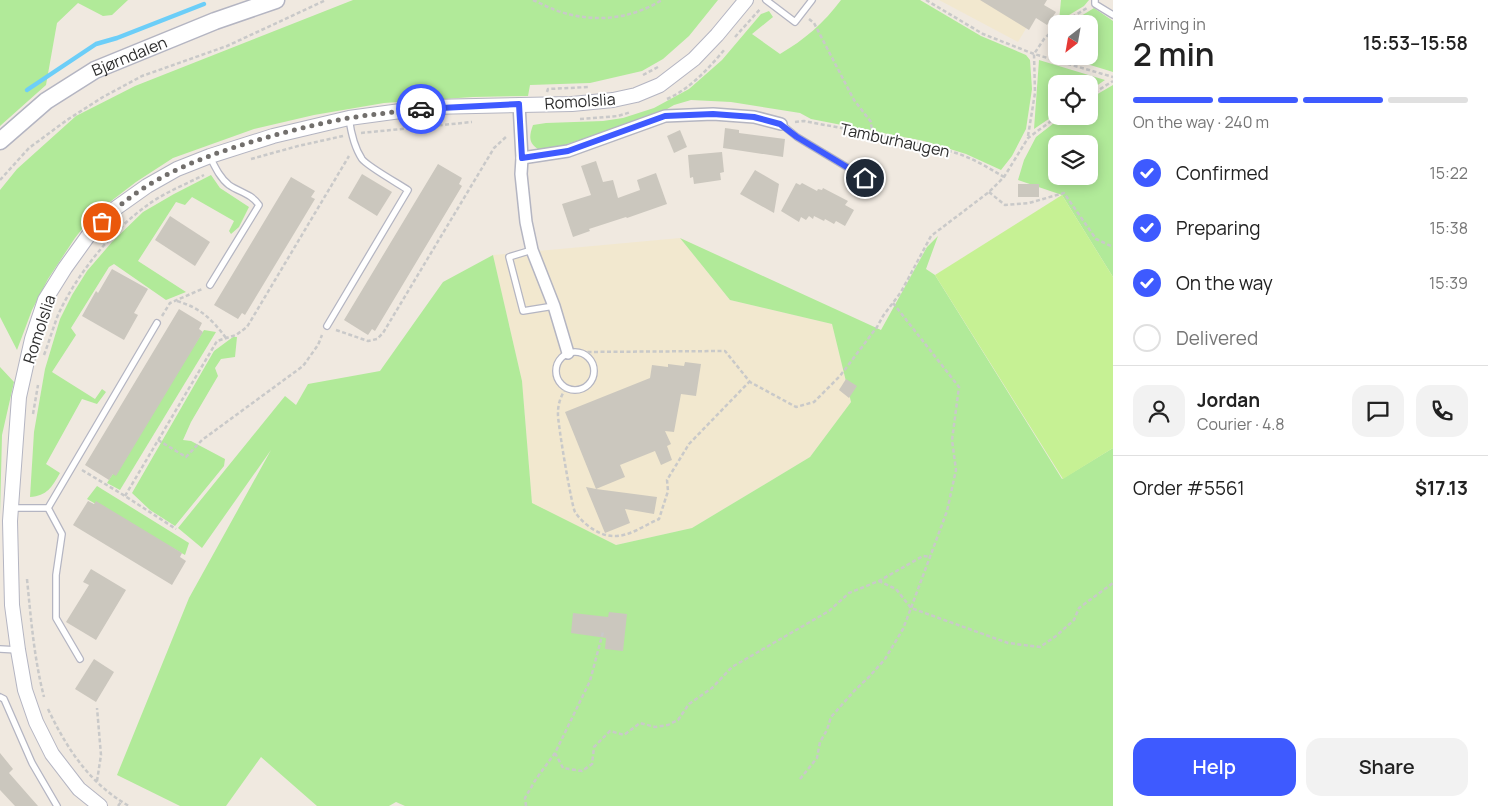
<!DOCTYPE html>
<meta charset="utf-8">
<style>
:root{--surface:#fff;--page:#f2f2f2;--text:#222;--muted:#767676;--line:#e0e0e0;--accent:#3e5aff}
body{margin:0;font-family:Manrope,sans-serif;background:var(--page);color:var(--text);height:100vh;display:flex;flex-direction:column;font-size:19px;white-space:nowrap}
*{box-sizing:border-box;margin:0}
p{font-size:16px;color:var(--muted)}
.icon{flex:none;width:28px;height:28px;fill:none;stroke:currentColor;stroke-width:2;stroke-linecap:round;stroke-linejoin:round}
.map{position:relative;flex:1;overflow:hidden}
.details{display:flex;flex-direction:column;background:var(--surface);width:375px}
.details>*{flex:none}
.needle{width:32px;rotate:211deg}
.buttons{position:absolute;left:1048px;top:15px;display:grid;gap:10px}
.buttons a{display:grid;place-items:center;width:50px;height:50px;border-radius:10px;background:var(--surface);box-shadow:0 2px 12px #0003;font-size:25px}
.pin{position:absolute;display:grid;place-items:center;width:42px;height:42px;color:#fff;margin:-21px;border:2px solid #fff;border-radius:50%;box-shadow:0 1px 5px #0007}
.courier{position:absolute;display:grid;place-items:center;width:50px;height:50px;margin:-25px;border:4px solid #3e5aff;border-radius:50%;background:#fff;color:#222;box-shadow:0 1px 6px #0007}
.overview em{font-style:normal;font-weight:600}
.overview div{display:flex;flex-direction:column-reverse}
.overview{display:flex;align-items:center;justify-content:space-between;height:85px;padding:0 20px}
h1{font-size:32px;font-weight:600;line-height:38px}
.bar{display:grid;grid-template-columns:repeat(4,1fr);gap:8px 5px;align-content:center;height:60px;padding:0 20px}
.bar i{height:6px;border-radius:4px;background:var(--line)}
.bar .selected{background:var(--accent)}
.bar p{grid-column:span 4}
.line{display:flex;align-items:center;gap:12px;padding:0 20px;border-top:1px solid var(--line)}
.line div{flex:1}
.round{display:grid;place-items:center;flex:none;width:52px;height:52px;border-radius:15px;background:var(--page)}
ol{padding:0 20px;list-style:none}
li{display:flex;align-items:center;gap:15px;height:55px}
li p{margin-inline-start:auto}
li .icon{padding:5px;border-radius:50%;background:var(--accent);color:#fff;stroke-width:4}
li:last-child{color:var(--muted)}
li i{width:28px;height:28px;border:2px solid var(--line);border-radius:50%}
.action{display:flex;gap:10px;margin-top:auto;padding:10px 20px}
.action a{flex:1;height:58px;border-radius:15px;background:var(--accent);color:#fff;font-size:20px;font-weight:600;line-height:58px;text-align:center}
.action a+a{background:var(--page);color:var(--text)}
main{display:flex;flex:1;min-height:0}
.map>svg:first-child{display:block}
.education{fill:#f2e8cf}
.green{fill:#b1ea99;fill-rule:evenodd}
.pitch{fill:#c6f194}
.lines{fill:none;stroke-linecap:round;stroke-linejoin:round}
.stream{stroke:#6ccef8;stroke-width:4.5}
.building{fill:#cbc7be}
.service-casing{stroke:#b4b5c2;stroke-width:8}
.minor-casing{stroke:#b4b5c2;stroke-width:14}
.tertiary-casing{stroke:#b4b5c2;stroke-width:16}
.secondary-casing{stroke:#b4b5c2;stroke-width:19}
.path{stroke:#c9c9c9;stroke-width:2.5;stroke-dasharray:4 2.5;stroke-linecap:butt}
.service{stroke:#fff;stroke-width:5.5}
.minor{stroke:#fff;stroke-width:11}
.tertiary{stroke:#fff;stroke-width:14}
.secondary{stroke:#fff;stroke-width:16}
.done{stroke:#726f6c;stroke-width:5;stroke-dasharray:0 9}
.route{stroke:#3e5aff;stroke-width:6}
.labels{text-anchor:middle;stroke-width:4;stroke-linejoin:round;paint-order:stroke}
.street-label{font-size:16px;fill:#2e2e2e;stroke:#fff}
</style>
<main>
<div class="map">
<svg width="1113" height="806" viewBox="0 0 1113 806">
<rect width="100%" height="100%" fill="#f0e9e0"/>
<g class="education">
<polygon points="939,0 1043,0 1018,42"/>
<polygon points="680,238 730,300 832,324 851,402 810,457 692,528 616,545 532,504 522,381 493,255"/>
</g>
<g class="green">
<polygon points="0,0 128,0 112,15 103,16 78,3 57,23 46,85 0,126"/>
<polygon points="353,0 718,0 689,36 663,59 642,71 590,83 530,85 528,96 473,97 384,103 314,115 254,129 173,158 136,182 93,215 75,238 48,279 32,310 17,350 0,317 0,190 17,169 76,116 135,86"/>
<path d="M841,0h79l61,36 45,19 4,5 2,29 -6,40 -14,27 -11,14 -35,-16 -42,-13 -113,-22 -11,-6 -69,-11 -40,-2 -17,5 -12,7 -64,22 -55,18c-14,-7 -15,-13 -10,-27l13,-2 57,-2 20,-3 31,-10 35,-19 33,-29 39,-46 8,-3 4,6 -21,17 28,20c24,-14 44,-31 61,-54z"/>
<polygon points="1061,0 1089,0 1084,6 1059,21"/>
<polygon points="1094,8 1113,21 1113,72 1061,56 1089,56 1089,24 1068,24"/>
<polygon points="1039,60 1105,80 1089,91 1089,84 1056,84 1056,114 1034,129"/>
<path d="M1113,85v192l-51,-82 -44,-15 6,-20 12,-23 27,-21h26v-17zM1056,144h33v32h-33z"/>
<path d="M211,175l9,13 29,19 -10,20 -8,7 -2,-3 5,-10 -42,-24 -7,8 -9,-3 -38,59 48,31 -20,8 -52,-36 -5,3 -38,61 5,7 -24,37 43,27 7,-10 4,3 -9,12 -15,-5 -36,65 14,9c-8,14 -13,23 -30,24l4,-65 11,-63 15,-50 12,-24 15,-24 25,-29 31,-30 31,-18z"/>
<polygon points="938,236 926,269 935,275 1062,479 1113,448 1113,806 405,806 396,802 389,806 317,806 261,757 226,806 180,806 117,775 189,598 271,450 202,548 178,528 285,396 296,405 308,384 380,371 443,282 493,255 522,381 532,503 616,545 692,528 810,457 851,402 832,324 730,300 680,238 881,330 927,247"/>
<polygon points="204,330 216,332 120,490 107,483"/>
<polygon points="233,337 237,337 235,357 221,359 215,368 218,376 191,422 183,440 191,441 225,459 224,466 175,526 150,510 132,493 214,351"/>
<polygon points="0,367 14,382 2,435 0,515"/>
<polygon points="97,486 189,543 185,555 87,499"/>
</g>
<polygon class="pitch" points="1062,195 1113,277 1113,448 1063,479 935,275"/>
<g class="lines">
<polyline class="stream" points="27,90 96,44 117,38 204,4"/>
</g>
<g class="building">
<polygon points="980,0 1047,0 1044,5 1056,12 1047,25 1036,18 1029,30"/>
<polygon points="725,128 739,130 739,133 785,139 783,157 723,148"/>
<polygon points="680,130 687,147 674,153 667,136"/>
<polygon points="722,152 724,172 720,173 721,180 694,184 693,177 690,178 688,155"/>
<polygon points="596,161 603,182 613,180 618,198 640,190 637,180 656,173 667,204 627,218 626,217 589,229 590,231 573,237 562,204 591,195 581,166"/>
<polygon points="438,164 462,178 459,184 462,186 375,331 372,329 368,335 344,320"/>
<polygon points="755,170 779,184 774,213 740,194"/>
<polygon points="362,174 392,192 377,216 348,198"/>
<polygon points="291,177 315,191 311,197 315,199 245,315 242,313 238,319 214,305"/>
<polygon points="796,183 800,185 802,183 817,191 818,189 822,190 823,188 848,201 845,205 854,210 845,226 836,221 834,224 825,219 824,221 814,216 813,219 809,216 806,220 801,217 799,222 781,211"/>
<rect x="1018" y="184" width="21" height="13"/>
<polygon points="170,216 210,242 195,266 155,240"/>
<polygon points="112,269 148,289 134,313 138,315 124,340 82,316 96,291 98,293"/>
<polygon points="179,309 202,323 199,329 203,332 116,476 113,474 109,480 85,465"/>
<polygon points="685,362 701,364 696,396 681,394 674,432 665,431 671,444 667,446 672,460 661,465 655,451 620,465 625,477 596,489 657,497 654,514 625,509 630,523 605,533 586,487 596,489 565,412 650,378 652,365 668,367 668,364 684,366"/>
<polygon points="846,379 857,386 849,398 839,390"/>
<polygon points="88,501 94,504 96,501 182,553 180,557 186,561 172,585 73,525"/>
<polygon points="91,569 126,590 96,640 66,622 89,585 83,582"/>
<polygon points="609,612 627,614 623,651 605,649 606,638 571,633 573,613 608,617"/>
<polygon points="94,659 114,672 96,702 75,689"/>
<polygon points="0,753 13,769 9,773 38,806 15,806 0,790"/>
</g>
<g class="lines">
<g class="service-casing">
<g id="service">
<polyline points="766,0 795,22 812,0"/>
<polyline points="1095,0 1095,4 1113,15"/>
<polyline points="781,124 797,137 865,178"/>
<polyline points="532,250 509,257 523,311 554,306"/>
<path d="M210,285l49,-80c-7,-11 -20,-13 -30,-20 -9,-7 -14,-18 -19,-28"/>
<path d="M327,326l81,-136c-9,-6 -41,-24 -46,-31 -8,-12 -11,-26 -13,-41"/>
<circle cx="575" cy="371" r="19"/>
<polyline points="11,508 48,508 157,323"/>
<polyline points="48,508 62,534 56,575 56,618 80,659"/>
<polyline points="0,649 18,650"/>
<polyline points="0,697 4,699 32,763 57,806"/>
</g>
</g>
<g class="minor-casing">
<g id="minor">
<polyline points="519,104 522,158 521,174 526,222 532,250 554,306 568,353"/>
<polyline points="522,158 568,151 665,116 713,114 754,117 781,124"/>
</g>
</g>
<g class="tertiary-casing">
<polyline id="tertiary" points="100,806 79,789 52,754 36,722 25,690 18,650 12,605 10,521 19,397 32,339 45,300 65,268 88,236 116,208 147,186 177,169 210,156 273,136 349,118 430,107 572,104 613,100 636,95 660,85 694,59 717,35 746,0"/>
</g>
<g class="secondary-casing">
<g id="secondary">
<path id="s1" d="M0,141l46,-40 49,-31 120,-49 61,-21"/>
</g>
</g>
<g class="path">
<path d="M533,0c9,4 18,9 28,12 35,11 70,7 101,-12"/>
<polyline points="926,0 983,34 1034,54 1113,77"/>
<polyline points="809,19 814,23 854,100 871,122 872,134"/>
<polyline points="1061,24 1087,8"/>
<polyline points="735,37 761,8"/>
<polyline points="643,75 658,67"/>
<polyline points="547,92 548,89 589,87"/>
<polyline points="1089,96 1113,81"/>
<path d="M667,99c23,-10 42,-31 58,-50"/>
<polyline points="580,119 618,116 631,112"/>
<path d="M795,122l9,-1c51,10 102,17 152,32 16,5 33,15 48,24"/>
<polyline points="361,133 472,122"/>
<polyline points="1028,136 1035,93 1034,54 1044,39 1056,27"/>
<polyline points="251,159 298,146 343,136"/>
<polyline points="0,180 29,148 67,120 103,97 142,76 227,46 326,0"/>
<polyline points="989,192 1005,205 1029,203 1064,193 1096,239 1113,247"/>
<path d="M177,301c23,7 34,17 49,37"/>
<polyline points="893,303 959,387 952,440 956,470 947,511 911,608 1008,643 1040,647 1056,636 1074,620 1079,608 1113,583"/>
<polyline points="162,316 170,303 202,289"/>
<polyline points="336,330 368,341 377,339 383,333 494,148 507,136"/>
<polyline points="581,352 725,351 750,382 796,407 814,402 840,376 877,327 883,316 901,292 931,236 989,192 1004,177 1028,138 1058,116"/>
<path d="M44,355c5,-13 9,-27 14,-40 18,-40 55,-86 91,-111 17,-12 37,-20 55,-29"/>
<path d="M566,388c-5,8 -8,15 -8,25 -1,7 14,95 17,99 7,11 24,24 38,24 16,1 32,-11 46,-17l9,-28 -1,-11 22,-36 60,-62"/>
<polyline points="33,414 38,385"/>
<polyline points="158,440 186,457 202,440 303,366 318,345 322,335"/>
<polyline points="82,470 125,496 176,529"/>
<polyline points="125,496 217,341 236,335 247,327 349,156"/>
<path d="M27,579c4,40 7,79 17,118"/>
<path d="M48,709c19,40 42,75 81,97"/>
<polyline points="555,753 563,768 582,771 592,764 594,747 610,731 624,735 640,723 655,727 668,725 678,720 689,704 712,688 732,667 829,611 849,593 879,581 923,556 931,557"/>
<polyline points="800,779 817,758 820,742 827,730 831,717 855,690 869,677 885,659 903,629 911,608 896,589 879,581"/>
<polyline points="97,781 101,755 97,708"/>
<polyline points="118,806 121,802"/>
<polyline points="526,806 525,798 536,779 555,753 590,681 603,632"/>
</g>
<use href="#service" class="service"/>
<use href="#minor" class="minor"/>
<use href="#tertiary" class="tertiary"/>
<use href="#secondary" class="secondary"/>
</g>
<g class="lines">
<path class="done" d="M102,222c41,-42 91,-62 146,-79 33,-10 67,-19 101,-25 24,-4 48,-6 72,-9"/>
<polyline class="route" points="421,109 519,104 522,158 568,151 665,116 713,114 754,117 780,124 797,137 865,178"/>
</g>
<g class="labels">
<g class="street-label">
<text dy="6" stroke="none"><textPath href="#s1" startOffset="156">Bjørndalen</textPath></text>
<text transform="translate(580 101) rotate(-4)" y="6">Romolslia</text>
<text transform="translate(895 140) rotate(12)" y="6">Tamburhaugen</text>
<text transform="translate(39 329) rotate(-72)" y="6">Romolslia</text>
</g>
</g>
</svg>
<div class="buttons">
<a><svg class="needle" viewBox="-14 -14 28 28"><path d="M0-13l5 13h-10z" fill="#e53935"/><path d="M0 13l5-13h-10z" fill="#767676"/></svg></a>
<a><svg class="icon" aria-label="locate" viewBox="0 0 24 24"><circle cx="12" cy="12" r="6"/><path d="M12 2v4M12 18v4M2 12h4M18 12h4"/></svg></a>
<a><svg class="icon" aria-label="layers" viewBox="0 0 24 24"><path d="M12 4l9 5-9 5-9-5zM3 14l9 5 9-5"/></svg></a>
</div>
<div class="pin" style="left:102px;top:222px;background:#ea580c"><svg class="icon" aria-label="bag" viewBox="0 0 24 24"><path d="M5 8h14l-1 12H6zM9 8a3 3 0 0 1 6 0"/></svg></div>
<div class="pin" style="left:865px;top:178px;background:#1f2937"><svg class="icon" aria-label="home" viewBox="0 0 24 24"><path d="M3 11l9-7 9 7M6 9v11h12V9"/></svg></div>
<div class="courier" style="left:421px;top:109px"><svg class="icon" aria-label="car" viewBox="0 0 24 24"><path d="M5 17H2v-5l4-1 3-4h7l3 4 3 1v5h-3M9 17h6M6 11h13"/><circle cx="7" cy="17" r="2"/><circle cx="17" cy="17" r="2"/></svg></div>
</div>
<section class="details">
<div class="overview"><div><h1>2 min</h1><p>Arriving in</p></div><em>15:53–15:58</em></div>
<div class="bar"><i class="selected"></i><i class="selected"></i><i class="selected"></i><i></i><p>On the way · 240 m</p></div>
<ol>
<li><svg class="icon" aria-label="check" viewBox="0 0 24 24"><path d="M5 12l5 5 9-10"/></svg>Confirmed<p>15:22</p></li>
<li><svg class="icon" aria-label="check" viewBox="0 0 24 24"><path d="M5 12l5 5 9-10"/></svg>Preparing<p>15:38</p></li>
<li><svg class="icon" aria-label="check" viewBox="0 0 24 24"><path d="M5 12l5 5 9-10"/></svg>On the way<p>15:39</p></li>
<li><i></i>Delivered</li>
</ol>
<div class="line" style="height:90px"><a class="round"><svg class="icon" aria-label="person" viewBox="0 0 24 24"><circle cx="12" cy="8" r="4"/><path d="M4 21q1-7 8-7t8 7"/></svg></a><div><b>Jordan</b><p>Courier · 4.8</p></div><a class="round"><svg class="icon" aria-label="chat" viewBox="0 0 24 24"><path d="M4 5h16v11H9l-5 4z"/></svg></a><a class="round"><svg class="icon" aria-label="phone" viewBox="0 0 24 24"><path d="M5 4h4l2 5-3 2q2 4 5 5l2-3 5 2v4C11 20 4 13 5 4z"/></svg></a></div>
<div class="line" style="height:65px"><div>Order #5561</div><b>$17.13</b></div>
<div class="action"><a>Help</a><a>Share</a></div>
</section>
</main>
